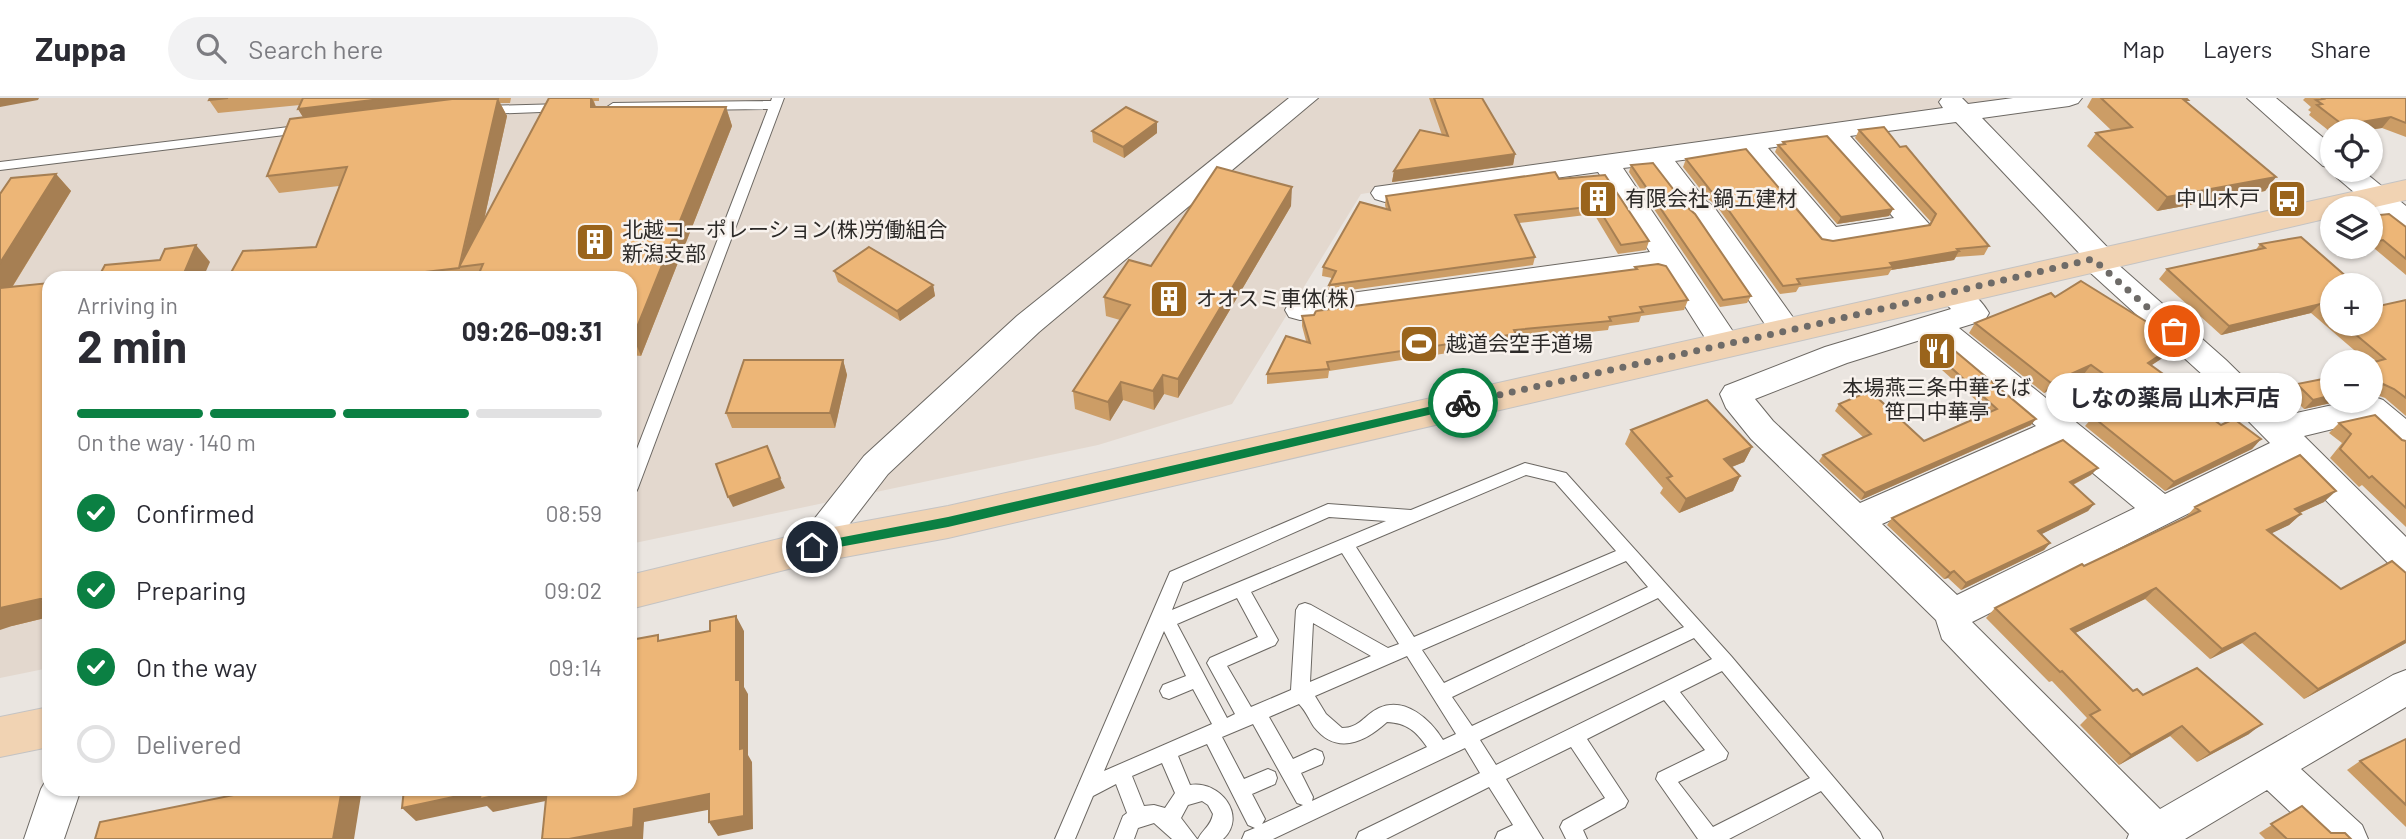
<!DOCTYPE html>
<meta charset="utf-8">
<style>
:root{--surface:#fff;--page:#f2f2f3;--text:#2b2b33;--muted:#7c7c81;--line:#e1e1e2;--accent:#0b8043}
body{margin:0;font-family:Barlow,"Noto Sans JP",sans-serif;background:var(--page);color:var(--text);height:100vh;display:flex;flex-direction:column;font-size:26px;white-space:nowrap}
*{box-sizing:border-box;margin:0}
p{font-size:23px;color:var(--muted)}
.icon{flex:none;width:38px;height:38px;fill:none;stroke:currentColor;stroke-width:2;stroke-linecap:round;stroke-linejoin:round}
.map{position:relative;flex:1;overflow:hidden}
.details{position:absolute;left:42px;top:173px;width:595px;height:525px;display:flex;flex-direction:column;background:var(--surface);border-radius:21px;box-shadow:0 2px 5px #0004}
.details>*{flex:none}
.buttons{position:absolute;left:2320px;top:21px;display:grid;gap:14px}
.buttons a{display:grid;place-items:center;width:63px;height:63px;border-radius:50%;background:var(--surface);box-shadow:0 2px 5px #0004;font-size:35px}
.pin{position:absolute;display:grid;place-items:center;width:60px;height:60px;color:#fff;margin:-30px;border:4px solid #fff;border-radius:50%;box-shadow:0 2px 7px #0007}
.courier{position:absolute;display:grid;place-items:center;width:70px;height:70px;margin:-35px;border:5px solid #0b8043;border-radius:50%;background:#fff;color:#222;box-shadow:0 2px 9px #0007}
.bubble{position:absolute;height:49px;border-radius:24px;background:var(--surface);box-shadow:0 2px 5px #0004;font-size:23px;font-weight:700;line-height:49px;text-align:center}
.head em{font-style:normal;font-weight:700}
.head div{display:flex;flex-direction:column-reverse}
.head{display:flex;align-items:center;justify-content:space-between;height:119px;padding:0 35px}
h1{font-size:46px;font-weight:700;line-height:52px}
.bar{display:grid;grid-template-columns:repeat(4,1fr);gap:10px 7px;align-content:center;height:84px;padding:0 35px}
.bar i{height:9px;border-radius:5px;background:var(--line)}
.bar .active{background:var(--accent)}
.bar p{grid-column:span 4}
ol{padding:0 35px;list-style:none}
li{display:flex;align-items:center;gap:21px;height:77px}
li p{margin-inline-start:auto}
li .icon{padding:7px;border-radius:50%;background:var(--accent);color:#fff;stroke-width:4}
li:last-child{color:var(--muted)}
li i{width:38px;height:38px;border:4px solid var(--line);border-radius:50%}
header{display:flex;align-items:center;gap:42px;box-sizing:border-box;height:98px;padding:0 35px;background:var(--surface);border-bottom:2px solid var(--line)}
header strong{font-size:33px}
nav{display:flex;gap:38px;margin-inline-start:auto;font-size:24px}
.search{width:490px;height:63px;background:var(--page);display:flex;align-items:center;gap:18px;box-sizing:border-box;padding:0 24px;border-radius:38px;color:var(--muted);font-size:26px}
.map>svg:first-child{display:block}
.built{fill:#e3d8ce}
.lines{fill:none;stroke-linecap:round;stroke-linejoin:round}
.lane-casing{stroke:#6c6863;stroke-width:2}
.street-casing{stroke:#6c6863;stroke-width:2}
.primary-casing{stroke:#c4c3c3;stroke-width:2}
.lane{fill:#fff;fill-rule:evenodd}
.street{fill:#fff;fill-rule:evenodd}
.primary{fill:#f1d3b3;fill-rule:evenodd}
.wall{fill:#cc9d66}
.shaded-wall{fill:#a67f53}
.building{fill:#edb677;stroke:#a67f53;stroke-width:2}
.route{fill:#0b8043}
.done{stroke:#6e6b68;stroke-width:7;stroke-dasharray:0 12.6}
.labels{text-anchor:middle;stroke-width:5;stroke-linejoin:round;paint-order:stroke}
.poi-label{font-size:21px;fill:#2c2a28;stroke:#f8f2ed;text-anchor:start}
</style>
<header>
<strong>Zuppa</strong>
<div class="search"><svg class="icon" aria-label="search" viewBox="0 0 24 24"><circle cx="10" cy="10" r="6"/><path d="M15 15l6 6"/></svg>Search here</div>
<nav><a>Map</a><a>Layers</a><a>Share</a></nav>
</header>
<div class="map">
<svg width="2406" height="741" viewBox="0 0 2406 741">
<rect width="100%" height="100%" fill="#eae5e0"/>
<polygon class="built" points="0,0 2013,0 1361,96 1232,306 1098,347 630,446 630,180 49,180 49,570 0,580"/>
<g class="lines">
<g class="lane-casing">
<g id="lane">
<polygon points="772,0 784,0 638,390 636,394 630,396 630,369 768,11 613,13 607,9 613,5 771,3"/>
<polygon points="563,6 569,10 567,13 484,16 478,12 484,8"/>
<polygon points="305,27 311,31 309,34 0,72 0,64"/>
<path d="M1525,365l41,10 165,183 149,176 3,7h-22l-40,-48 -92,48h-31l-42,-60 2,-6 47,-23 -41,-50 -77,39 41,62 -3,6 -42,23 4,9h-21l-6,-12 3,-6 42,-23 -34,-51 -65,32 37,60h-48l3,-7 15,-7 -24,-38 -103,52h-30l3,-7 121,-59 -15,-25 -192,91h-31l3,-7 10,-4 -7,-3 -41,-81 -29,12 12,29c30,-5 58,31 33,54h-25c5,-10 13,-13 15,-25l-5,-9 -6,-4 -14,4 -7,13 16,21h-25l-18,-16 -16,5 -4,11h-20l9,-23 4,-3 -11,-29 -23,12 -18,43h-20l115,-267 158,-68 83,6zM1526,377l29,7 61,69 -202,86 -58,-90zM1329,419l57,4 -214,89 11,-28zM1342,455l57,91 -11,4 -77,-43 -6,-2 -6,2 -3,5 -5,80 -40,17 -24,-41 48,-21 3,-5 -27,-48zM1626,463l22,26 -204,96 -22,-33zM1237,500l21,39 -48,21 -3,5 28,51 -8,4 -50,-94zM1658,500l26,29 -212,99 -20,-29zM1313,525l58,33 -61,26zM1164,533l22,45 -23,9 -3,6 3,6 6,2 24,-10 19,35 -108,47zM1694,540l18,21 -216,106 -16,-25zM1407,558l49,78 -13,6c-12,-20 -38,-44 -64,-32 -15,7 -19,20 -37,20l-16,-14 -11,-18zM1722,573l88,107 -97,49 -35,-45 48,-23 2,-6 -48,-61zM1299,606c6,6 10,15 15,23 23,29 51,15 73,-5 20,1 29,9 40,25l-115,54 1,-4 -12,-24 21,-9 2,-6 -2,-6 -7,-3 -22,10 -24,-42zM1253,626l44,79 6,2 -41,19 3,-5 -13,-25 23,-10 2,-6 -2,-6 -7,-3 -24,10 -22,-42zM1162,665l13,30 -10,15 -11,-3 -10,1 -12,-30z"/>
</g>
</g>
<g class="street-casing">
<g id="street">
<polygon points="1289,0 1318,0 1039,234 888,376 824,459 812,463 800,459 795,449 800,439 864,358 1017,218"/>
<path d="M1942,0h20l6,6 45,-6h69l-4,5 -9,3 -87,12 129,133 4,7 -1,3 112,99 57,56 68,-15h20l1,-5 11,4 23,19v31l-12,-3 -28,-26 -62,15 102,101v36l-12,-4 -105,-106 -317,159 188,187 233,-134 13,-5v37l-105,62 61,56 6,14h-49l-52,-49 -82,49h-58l2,-5 -187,-195 -6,-19 -185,-181 -25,-31 -6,-14 5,-8 100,-39 126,-38 -15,-16 5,-7c19,-6 38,10 48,27l-4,7 -26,8 206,166 105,-51 -66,-67 -121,-110 -4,-7 2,-4 -125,-133 -106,14 79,88 -4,7 -10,2 -86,14 -10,-2 -77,-93 -67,9 31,40 8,6 83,116 4,8 -4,8 -11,3 -11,-3 -81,-120 -8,-6 -36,-48 -27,3 113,168 4,8 -4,8 -11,3 -11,-3 -50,-79 -9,-2 -355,49 -11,-3 -4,-7 4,-7 11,-3 350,-48 -52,-80 -213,30 -10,-3 -4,-6 4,-6 568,-79 -4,-6zM1825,42l69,78 -58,9 -68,-79zM1930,239l106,89 -176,77 -87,-82 -18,-22 92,-36zM2058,346l77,64 -178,87 -75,-71z"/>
<polygon points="2247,0 2276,0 2333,48 2333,72 2362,72 2406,108 2406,132 2396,130 2335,78 2331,72 2333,70 2323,68"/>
<polygon points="49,677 49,691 81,691 64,741 24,741 41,691"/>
</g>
</g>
<g class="primary-casing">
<g id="primary">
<polygon points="2406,82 2406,102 2371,110 2333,110 2333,119 948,440 812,465 630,511 630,477 812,433 948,408"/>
<polygon points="49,609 49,649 0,659 0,619"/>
</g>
</g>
<use href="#lane" class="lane"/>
<use href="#street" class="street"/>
<use href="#primary" class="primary"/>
</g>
<g class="wall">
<polygon points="210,0 511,0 510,5 500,5 507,18 484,122 549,0 599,0 599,3 594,3 596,9 726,9 732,28 641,258 630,257 630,180 228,180 316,149 339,88 279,95 267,78 303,19 298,11 300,7 218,15 209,2"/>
<polygon points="1429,0 1482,0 1515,56 1513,67 1392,84 1394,73 1442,37"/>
<polygon points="2092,0 2186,0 2186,4 2276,79 2265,93 2157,113 2087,48 2096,35 2111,32 2087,9"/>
<polygon points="2305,0 2406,0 2406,39 2382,30 2360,33 2333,33 2333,36 2309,17 2311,14 2308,12 2311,9 2303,2"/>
<polygon points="1157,24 1157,35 1124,60 1093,44 1092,33"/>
<polygon points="1859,32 1900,49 1989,148 1984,157 1956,159 1954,162 1891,172 1888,177 1799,189 1796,194 1780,196 1716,107 1708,101 1683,69 1686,61 1822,141 1833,143 1929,128 1931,124 1855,40"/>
<polygon points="1783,44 1893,111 1889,118 1837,126 1775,54 1778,47 1782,47"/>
<polygon points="1631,67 1687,109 1751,198 1747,205 1720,209 1629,74"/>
<polygon points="56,76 71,93 13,188 49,185 49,519 12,528 0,96"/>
<polygon points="1559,81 1649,143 1646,152 1618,156 1594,116 1519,125 1535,159 1533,167 1328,195 1329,187 1332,180 1322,178 1323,169 1386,111 1385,107 1386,98"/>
<polygon points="1291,108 1178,300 1164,296 1154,312 1123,302 1110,323 1075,311 1073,293 1120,222 1106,218 1104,199 1151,168"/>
<polygon points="2371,118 2406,129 2406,177 2375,151 2353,154 2347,149 2371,149"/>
<polygon points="2333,127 2333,135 2329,131"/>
<polygon points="2260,146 2333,187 2333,226 2371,226 2379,208 2406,202 2406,318 2385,300 2374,296 2371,298 2371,264 2368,264 2311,215 2221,237 2159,181 2167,171 2255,153"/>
<polygon points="1635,169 1688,202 1684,212 1641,218 1639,224 1609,228 1608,232 1515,242 1514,245 1329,273 1328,280 1267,286 1267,276 1306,243 1302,228 1302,218 1634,172"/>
<polygon points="834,173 933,187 935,198 900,223 838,184"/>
<polygon points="2055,199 2163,234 2160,238 2175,247 2167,257 2151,267 2166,286 2221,327 2261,341 2252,351 2165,393 2085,328 2093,319 2124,306 2084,276 2044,295 1969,235 1975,225"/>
<polygon points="1927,248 2031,327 1861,402 1819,363 1823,357 1863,339 1835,313 1839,306 1924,343 1989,314 1923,255"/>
<polygon points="843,262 847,277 835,330 732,330 726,315"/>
<polygon points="2297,286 2333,303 2340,303 2304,311 2288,295"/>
<polygon points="2339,325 2406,343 2406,429 2362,387 2359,389 2330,360 2342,345 2329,335"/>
<polygon points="1631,332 1752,349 1744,364 1732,369 1740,378 1733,393 1679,415 1660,395 1663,390 1625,346"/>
<polygon points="2091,377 2073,387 2094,406 2088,413 2041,436 2050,445 2044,452 1961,492 1948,480 1944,481 1887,427 1892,420"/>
<polygon points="2324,404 2300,415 2301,416 2289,427 2271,435 2406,545 2304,601 2242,545 2210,561 2145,501 2075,535 2133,593 2249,636 2197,664 2170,638 2119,667 2080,627 2087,620 2052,583 2049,584 1986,520 1995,510 2185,420 2195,409"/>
<polygon points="2406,641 2406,729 2347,672 2360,663"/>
<polygon points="2302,708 2331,735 2351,741 2265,741 2259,735"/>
</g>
<g class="shaded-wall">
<polygon points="0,0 39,0 38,2 0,9"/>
<polygon points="389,0 458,0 461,5 306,24 298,11"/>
<polygon points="591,0 592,0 599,16 591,9"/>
<polygon points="498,1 507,18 474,167 460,169"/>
<polygon points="726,9 732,28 641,258 633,239"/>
<polygon points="2391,19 2382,30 2360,33 2338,33 2343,27"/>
<polygon points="1157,24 1157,35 1124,60 1123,49"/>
<polygon points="1515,56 1513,67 1392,84 1394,73"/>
<polygon points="56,76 71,93 12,189 0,197 0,165"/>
<polygon points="2276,79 2265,93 2157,113 2167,99"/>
<polygon points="1292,89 1291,108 1178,300 1178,281"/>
<polygon points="1893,111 1889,118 1837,126 1841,119"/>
<polygon points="196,147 210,164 203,180 182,180"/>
<polygon points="1959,153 1954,162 1891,172 1893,169 1890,165"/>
<polygon points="933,187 935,198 900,223 897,213"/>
<polygon points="2320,206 2311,215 2221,237 2229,228"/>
<polygon points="2175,247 2167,257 2140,275 2148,265"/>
<polygon points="843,262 847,277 835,330 830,315"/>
<polygon points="2091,267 2084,276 2044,295 2051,285"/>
<polygon points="1163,277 1164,296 1154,312 1153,293"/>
<polygon points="1121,284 1123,302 1110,323 1108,304"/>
<polygon points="2333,297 2333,303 2340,303 2304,311 2313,302"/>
<polygon points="2036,321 2031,327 1861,402 1865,395"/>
<polygon points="2261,341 2252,351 2165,393 2174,384"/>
<polygon points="1752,349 1744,364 1716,375 1724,361"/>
<polygon points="2098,370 2091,377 2064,391 2070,384"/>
<polygon points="1740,378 1733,393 1679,415 1686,401"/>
<polygon points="780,380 785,390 733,409 728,399"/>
<polygon points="2336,393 2324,404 2283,422 2295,411"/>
<polygon points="2094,406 2088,413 2032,441 2038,433"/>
<polygon points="2301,416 2289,427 2256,443 2267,432"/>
<polygon points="2050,445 2044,452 1961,492 1966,485"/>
<polygon points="1954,473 1948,480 1944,481 1950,475"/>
<polygon points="2156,490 2145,501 2061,542 2071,531"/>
<polygon points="40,501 49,508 49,519 12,528 0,532 0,510"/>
<polygon points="736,518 744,533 744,589 748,596 748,657 752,664 753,731 718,738 709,724 736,582"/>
<polygon points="2255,535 2242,545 2210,561 2222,551"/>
<polygon points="2406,542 2406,545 2304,601 2318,591"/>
<polygon points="2262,626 2249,636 2197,664 2210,655"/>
<polygon points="2182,628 2170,638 2119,667 2131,657"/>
<polygon points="342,691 362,691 354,741 333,741"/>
<polygon points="525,691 552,691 560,700 493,714 487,708 416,723 402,710 481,693"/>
<polygon points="709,696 718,710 644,724 643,741 569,741 634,711"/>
</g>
<g class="building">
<polygon points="210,0 228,0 209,2"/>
<polygon points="303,0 389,0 298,11"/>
<polygon points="549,0 591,0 591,9 726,9 633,239 630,239 630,180 477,180 483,166 459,169"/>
<polygon points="1434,0 1482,0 1515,56 1394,73 1420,32 1448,38"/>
<polygon points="2101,0 2186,0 2188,2 2184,2 2276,79 2167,99 2096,35 2132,29"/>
<polygon points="2321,0 2406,0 2406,25 2391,19 2343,27 2317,7 2322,6 2316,2 2323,1"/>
<polygon points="452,1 498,1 459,170 374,180 228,180 243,153 316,149 347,69 267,78 290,21"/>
<polygon points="1126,9 1157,24 1123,49 1092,33"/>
<polygon points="1884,29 1900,49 1906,48 1989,148 1957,151 1959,153 1890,165 1893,169 1797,181 1800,186 1783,188 1719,99 1711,93 1686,61 1746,51 1822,141 1833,143 1930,127 1936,116 1859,32"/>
<polygon points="1827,38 1893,111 1841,119 1778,47 1785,46 1783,44"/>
<polygon points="1653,65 1687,109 1695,116 1751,198 1723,202 1631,67"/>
<polygon points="1217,69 1292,89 1178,281 1163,277 1153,293 1121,284 1108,304 1073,293 1130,207 1104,199 1129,162 1151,168"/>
<polygon points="1555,74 1559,81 1605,77 1649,143 1621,147 1597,108 1515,117 1535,159 1329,187 1336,173 1323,169 1360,104 1390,112 1386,98"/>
<polygon points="56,76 0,165 0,96 11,80"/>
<polygon points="2389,116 2406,129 2406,161 2383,142 2371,144 2371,118"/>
<polygon points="2301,139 2356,187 2333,187 2333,217 2320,206 2229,228 2167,171 2265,150 2260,146"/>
<polygon points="196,147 182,180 98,180 105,167 160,162 165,151"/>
<polygon points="869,149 933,187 897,213 834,173"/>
<polygon points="1658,166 1666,168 1688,202 1640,209 1643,214 1609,219 1611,223 1514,232 1516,236 1327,264 1329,271 1267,276 1286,238 1310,245 1302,218 1314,217 1316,213 1637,171 1635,169"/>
<polygon points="2081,183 2163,234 2159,237 2175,247 2148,265 2170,281 2164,285 2221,327 2234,321 2261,341 2174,384 2093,319 2137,300 2091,267 2051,285 1975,225 2051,195 2055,199"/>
<polygon points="49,185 49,501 40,501 0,510 0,190"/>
<polygon points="2371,201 2379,208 2406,202 2406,300 2394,291 2383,286 2378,291 2371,291 2371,265 2385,261 2343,226 2371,226"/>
<polygon points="1942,242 2036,321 1865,395 1823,357 1871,336 1839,306 1870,293 1924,343 1997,311 1927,248"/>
<polygon points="744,262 843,262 830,315 726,315"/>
<polygon points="2333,279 2333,297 2313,302 2297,286"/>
<polygon points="1707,302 1752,349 1724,361 1740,378 1686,401 1667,380 1672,378 1631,332"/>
<polygon points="2375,317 2402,342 2406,343 2406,410 2372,378 2369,380 2340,351 2351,336 2339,325"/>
<polygon points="2063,342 2098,370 2070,384 2094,406 2038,433 2050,445 1966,485 1954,473 1950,475 1892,420"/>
<polygon points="767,348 780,380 728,399 716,366"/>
<polygon points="2300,357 2336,393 2295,411 2301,416 2267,432 2341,491 2392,463 2406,475 2406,542 2318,591 2255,535 2222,551 2156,490 2071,531 2133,593 2137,591 2143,597 2197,570 2262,626 2210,655 2182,628 2131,657 2090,617 2100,612 2062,573 2060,574 1995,510 2082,466 2084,468 2200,413 2195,409"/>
<polygon points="736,518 736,582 740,582 740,651 744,650 744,718 709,724 709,696 634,711 633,729 569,741 542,741 547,691 630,691 630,536 636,535 636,541 658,537 658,543 710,533 710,523"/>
<polygon points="2406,641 2406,707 2360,663"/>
<polygon points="263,691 342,691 333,741 95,741 100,724"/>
<polygon points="404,691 525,691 480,701 481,693 402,710"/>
<polygon points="2302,708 2331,735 2345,735 2351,741 2287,741 2271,726"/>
</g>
<polygon class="route" points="1463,301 1469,305 1467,308 948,429 812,454 806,449 812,445 948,419"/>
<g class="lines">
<polyline class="done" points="1463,305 1817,226 2093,161 2174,233"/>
</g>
<defs>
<g id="building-square" transform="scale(2.0125)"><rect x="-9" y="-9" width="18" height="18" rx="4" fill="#9a641c" stroke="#f8f2ed"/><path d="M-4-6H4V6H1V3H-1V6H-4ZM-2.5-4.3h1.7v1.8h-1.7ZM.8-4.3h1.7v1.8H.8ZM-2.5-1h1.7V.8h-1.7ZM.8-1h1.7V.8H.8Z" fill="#fff"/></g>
<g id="bus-square" transform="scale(2.0125)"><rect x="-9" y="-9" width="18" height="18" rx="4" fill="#9a641c" stroke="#f8f2ed"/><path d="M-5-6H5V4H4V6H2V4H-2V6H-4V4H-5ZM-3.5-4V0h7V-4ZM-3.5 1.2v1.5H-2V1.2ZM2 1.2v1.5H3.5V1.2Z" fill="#fff"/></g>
<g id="stadium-square" transform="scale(2.0125)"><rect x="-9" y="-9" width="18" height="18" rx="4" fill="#9a641c" stroke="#f8f2ed"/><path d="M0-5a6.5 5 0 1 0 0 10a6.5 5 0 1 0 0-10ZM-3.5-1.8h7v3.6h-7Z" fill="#fff"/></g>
<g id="restaurant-square" transform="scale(2.0125)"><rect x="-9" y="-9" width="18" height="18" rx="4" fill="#9a641c" stroke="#f8f2ed"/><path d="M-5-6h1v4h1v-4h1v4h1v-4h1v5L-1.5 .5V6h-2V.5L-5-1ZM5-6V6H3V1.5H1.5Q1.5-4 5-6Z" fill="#fff"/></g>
</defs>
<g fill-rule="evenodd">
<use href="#building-square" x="1598" y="101"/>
<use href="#bus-square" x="2287" y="101"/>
<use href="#building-square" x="595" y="144"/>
<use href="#building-square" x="1169" y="201"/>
<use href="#stadium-square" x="1419" y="246"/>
<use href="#restaurant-square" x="1937" y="253"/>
</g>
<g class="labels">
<g class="poi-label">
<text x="1625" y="108">有限会社 鍋五建材</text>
<text x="2260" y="108" text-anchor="end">中山木戸</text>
<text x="622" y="139">北越コーポレーション(株)労働組合<tspan x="622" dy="24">新潟支部</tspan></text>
<text x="1196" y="208">オオスミ車体(株)</text>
<text x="1446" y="253">越道会空手道場</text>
<text x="1937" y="297" text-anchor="middle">本場燕三条中華そば<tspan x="1937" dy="24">笹口中華亭</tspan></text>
</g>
</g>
</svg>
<div class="buttons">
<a><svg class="icon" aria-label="locate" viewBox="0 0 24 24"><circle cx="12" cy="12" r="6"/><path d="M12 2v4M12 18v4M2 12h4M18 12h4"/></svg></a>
<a><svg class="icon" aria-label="layers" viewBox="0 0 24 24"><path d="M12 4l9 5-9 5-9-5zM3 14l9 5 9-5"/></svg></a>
<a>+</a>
<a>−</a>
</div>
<div class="pin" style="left:2174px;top:233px;background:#ea580c"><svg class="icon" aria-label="bag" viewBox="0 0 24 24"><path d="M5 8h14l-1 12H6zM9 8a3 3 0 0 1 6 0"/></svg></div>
<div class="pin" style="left:812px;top:449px;background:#1f2937"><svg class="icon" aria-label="home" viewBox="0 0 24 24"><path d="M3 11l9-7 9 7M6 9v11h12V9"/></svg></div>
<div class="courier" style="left:1463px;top:305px"><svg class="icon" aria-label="bike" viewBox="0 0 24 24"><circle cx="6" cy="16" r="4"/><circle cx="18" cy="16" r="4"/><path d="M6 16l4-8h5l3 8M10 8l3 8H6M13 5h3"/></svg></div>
<div class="bubble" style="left:2046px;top:275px;width:256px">しなの薬局 山木戸店</div>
<section class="details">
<div class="head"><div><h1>2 min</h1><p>Arriving in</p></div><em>09:26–09:31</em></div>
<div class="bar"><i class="active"></i><i class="active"></i><i class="active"></i><i></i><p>On the way · 140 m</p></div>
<ol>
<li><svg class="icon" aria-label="check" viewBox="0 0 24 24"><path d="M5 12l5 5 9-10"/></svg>Confirmed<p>08:59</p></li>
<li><svg class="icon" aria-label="check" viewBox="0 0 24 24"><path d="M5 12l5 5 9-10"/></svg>Preparing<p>09:02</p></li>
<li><svg class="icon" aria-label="check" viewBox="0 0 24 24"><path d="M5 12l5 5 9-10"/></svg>On the way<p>09:14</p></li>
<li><i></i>Delivered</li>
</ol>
</section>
</div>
